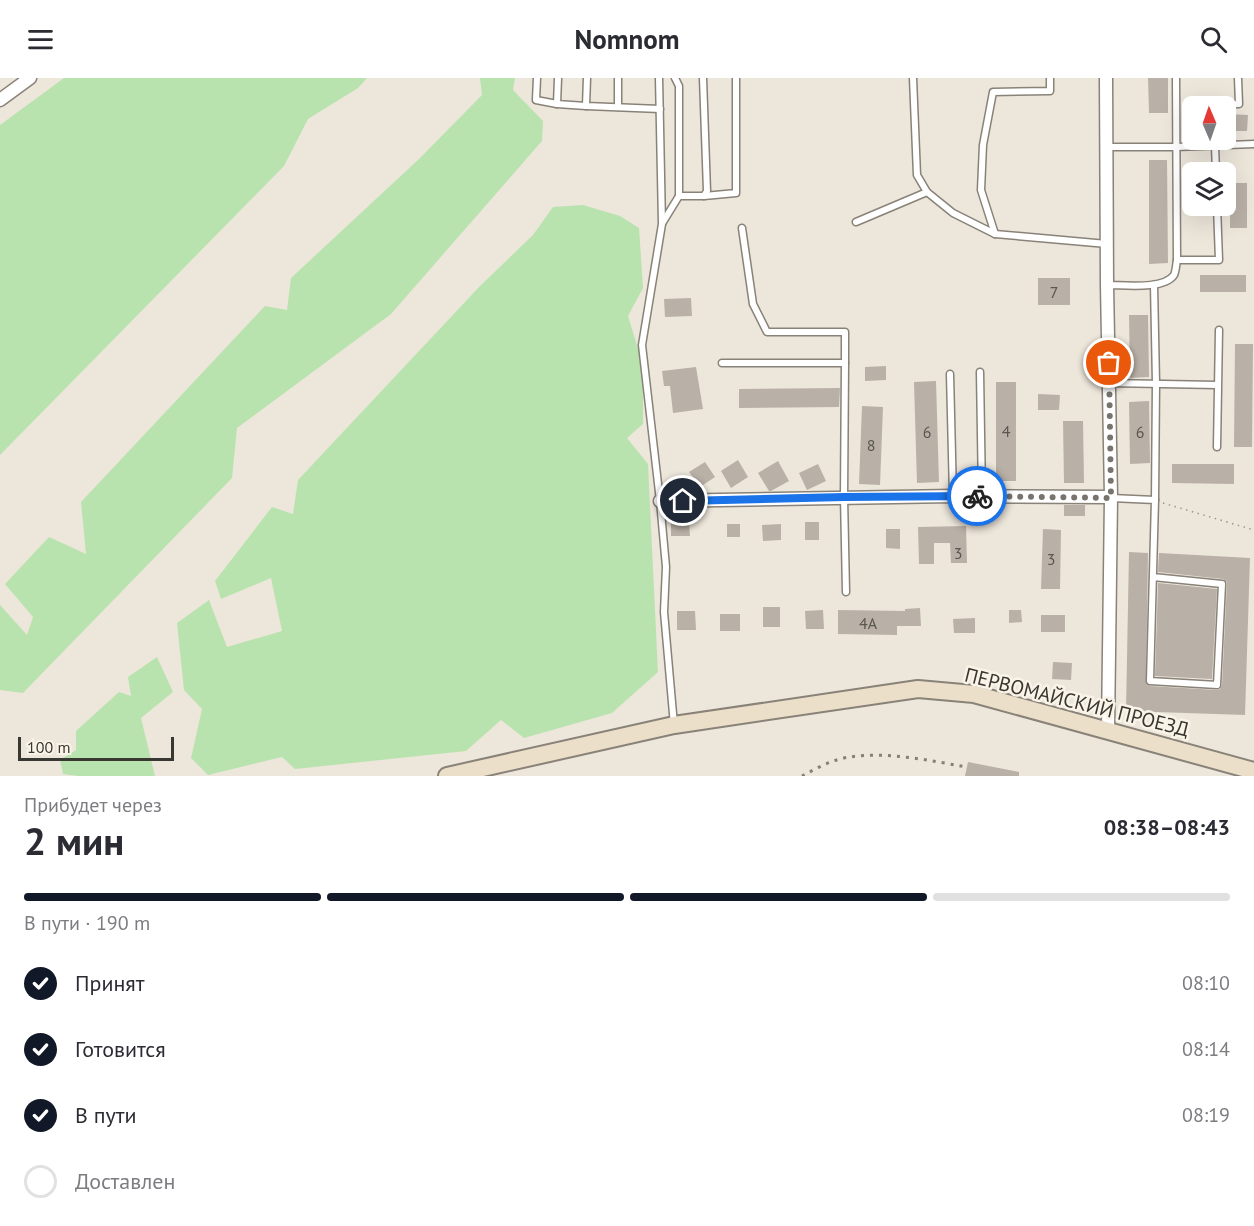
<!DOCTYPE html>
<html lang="ru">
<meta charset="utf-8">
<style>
:root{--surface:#fff;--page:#f7f7f7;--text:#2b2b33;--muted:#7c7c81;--line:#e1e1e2;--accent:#111827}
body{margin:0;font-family:"PT Sans",sans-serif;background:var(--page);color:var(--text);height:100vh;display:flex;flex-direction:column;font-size:22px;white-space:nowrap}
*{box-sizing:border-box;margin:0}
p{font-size:20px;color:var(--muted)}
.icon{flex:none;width:33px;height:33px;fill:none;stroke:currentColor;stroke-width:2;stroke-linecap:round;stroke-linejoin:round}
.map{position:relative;height:698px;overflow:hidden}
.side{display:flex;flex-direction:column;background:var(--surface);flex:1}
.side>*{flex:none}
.needle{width:39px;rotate:358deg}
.fabs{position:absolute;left:1182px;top:18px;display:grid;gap:12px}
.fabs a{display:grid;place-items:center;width:54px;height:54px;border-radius:9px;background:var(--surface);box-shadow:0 6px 24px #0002;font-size:30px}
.scale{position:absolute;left:18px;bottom:15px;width:156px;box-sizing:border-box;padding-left:6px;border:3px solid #393732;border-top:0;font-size:16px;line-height:21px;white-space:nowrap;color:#393732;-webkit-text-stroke:4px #faf4e8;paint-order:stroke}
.pin{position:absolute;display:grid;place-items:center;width:51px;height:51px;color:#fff;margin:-26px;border:3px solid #fff;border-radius:50%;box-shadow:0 2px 6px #0007}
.courier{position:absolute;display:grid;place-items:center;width:60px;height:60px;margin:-30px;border:4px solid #1a73e8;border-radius:50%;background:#fff;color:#222;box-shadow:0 2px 8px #0007}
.summary em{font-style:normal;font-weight:700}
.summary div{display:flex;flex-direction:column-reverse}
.summary{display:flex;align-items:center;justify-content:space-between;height:102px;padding:0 24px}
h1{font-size:39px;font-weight:700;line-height:45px}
.bar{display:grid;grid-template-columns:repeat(4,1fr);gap:9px 6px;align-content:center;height:72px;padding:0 24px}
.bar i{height:8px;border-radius:4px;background:var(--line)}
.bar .active{background:var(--accent)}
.bar p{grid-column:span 4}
ol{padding:0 24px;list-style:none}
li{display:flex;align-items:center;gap:18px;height:66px}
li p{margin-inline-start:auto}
li .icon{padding:6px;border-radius:50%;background:var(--accent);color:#fff;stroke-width:4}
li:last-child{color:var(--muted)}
li i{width:33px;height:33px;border:3px solid var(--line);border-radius:50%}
header{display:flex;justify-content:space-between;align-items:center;height:78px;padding:0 24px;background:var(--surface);font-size:27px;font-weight:700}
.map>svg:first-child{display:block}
.green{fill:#b9e3ae}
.building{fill:#b9b1a7}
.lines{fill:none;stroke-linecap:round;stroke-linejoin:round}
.service-casing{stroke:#888278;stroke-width:9}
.minor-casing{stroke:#888278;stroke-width:15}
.secondary-casing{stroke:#888278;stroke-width:20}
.path{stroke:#9a968e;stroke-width:1.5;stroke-dasharray:1.5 4.5;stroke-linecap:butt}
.service{stroke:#fff;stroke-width:6}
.minor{stroke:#fff;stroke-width:12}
.secondary{stroke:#ebdfc9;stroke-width:16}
.rail{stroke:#847f78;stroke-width:3;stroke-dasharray:3 6;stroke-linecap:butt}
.done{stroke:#78746d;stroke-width:6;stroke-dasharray:0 10.8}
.route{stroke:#1a73e8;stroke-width:8}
.labels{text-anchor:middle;stroke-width:5;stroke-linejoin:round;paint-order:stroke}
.number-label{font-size:16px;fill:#59564f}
.street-label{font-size:20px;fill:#393732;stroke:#faf4e8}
</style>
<header><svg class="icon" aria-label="menu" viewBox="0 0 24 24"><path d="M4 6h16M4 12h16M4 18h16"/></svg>Nomnom<svg class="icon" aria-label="search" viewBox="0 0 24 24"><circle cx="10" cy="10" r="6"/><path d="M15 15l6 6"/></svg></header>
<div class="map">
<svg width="1254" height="698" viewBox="0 0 1254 698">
<rect width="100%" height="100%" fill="#ede6db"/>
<g class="green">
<polygon points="64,0 367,0 358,10 308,41 284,88 0,377 0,47"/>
<polygon points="480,0 515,0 513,12 543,43 542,63 391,236 237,350 232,400 23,615 0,612 0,527 27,557 33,539 5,506 49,459 86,476 81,424 265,228 287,232 291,200 419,81 482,17"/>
<polygon points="583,127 620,138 639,150 643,210 628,238 643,287 643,346 627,360 648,386 658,594 612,635 524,660 501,642 466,673 295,691 282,679 208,697 191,680 202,631 184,612 177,545 209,522 227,569 282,553 271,500 221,521 215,503 272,429 293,436 298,402 480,208 533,157 553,129"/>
<polygon points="157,579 173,614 141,640 155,698 78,698 63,696 60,682 76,672 76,653 119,614 131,618 128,599"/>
</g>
<g class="building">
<polygon points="1148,0 1168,0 1168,35 1149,35"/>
<polygon points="1226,36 1248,37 1247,53 1226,53"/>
<polygon points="1149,82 1167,82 1168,185 1149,186"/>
<rect x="1230" y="105" width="17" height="45"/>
<rect x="1200" y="197" width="46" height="17"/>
<rect x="1038" y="200" width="32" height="27"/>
<polygon points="691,220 692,238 665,239 664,221"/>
<polygon points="1129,237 1148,237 1149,299 1130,300"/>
<polygon points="1235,266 1253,266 1252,369 1234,369"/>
<polygon points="886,288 886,302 865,303 865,289"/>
<polygon points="696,289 703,331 673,335 670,308 664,308 662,293"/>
<polygon points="936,303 939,404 917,405 914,304"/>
<rect x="996" y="304" width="20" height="99"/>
<polygon points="840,310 839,329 739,330 739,311"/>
<polygon points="1038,316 1060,317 1059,332 1038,332"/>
<polygon points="1149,323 1150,385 1130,386 1129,324"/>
<polygon points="862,328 883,329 880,407 859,406"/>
<polygon points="1063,343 1083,343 1084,405 1064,405"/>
<polygon points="738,382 748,399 731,410 721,393"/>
<polygon points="778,383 789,403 771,413 769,413 758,395"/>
<polygon points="705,384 715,399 700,409 689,394"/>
<polygon points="818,386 826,403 807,412 799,395"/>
<polygon points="1172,386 1234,386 1234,406 1172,405"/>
<rect x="1064" y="427" width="21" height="11"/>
<polygon points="689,444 690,458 671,458 671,445"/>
<rect x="805" y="444" width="14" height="18"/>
<rect x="727" y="446" width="13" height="13"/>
<polygon points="781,446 781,462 763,463 762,447"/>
<polygon points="966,448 967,485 951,485 950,465 934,465 934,486 919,486 918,449"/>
<polygon points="886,451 900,451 900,471 886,470"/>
<polygon points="1043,451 1061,452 1060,511 1041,511"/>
<polygon points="1129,474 1148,475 1146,606 1150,608 1217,612 1220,611 1222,607 1227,504 1223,501 1158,494 1159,475 1250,480 1245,637 1126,633"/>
<polygon points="1158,505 1217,511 1212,601 1155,598"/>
<rect x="763" y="529" width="17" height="20"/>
<polygon points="920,530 921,548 897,548 897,557 838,556 838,532 905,533 905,531"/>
<polygon points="823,532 824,551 806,551 805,533"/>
<polygon points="1009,532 1021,532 1022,544 1009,545"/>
<polygon points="677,533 695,533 696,552 677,552"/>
<rect x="720" y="536" width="20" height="17"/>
<rect x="1041" y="537" width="24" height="17"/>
<polygon points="975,540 975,555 954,555 953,541"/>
<polygon points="1053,584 1072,585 1071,602 1052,601"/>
<polygon points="968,684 1019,694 1019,698 965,698"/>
</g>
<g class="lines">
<g class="service-casing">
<g id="service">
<polyline points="537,0 536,22 557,26"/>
<polyline points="558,0 557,26 586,28"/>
<polyline points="587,0 586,28 660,31"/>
<polyline points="659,0 662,146 642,267 660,423 666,489 664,534 674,647"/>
<polyline points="913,0 917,97 927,114"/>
<polyline points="1193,28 1193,27 1239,26 1238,0"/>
<polyline points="618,29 618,0"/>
<polyline points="1215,68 1216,94"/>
<polyline points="1106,69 1176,69 1254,66"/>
<polyline points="679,118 704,118 707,113 703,0"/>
<polyline points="704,118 736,115 736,0"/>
<polyline points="663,144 679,118 679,8 675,0"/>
<polyline points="856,144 927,114 953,135 995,156 1107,166"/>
<polyline points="742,150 753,226 767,254 845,254 845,285"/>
<polyline points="995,156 981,112 983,67 993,14 1050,13 1050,0"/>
<polyline points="1177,182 1219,182 1217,128"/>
<path d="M1107,207c17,0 57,5 67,-10 2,-4 2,-10 3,-15l-1,-182"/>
<polyline points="1154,207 1156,305 1155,422"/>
<polyline points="722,285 845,285 844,419 846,514"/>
<polyline points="980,294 982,418"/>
<polyline points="950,296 953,418"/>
<polyline points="1109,305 1217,307"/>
<polyline points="1217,369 1219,252"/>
<polyline points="1111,420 1155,422 1150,603 1217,607 1222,506 1153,499"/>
</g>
</g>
<g class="minor-casing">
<g id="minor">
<polyline points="1106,0 1107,207 1111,419 1108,652"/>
<polyline points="0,22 30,0"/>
<polyline points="660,423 953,418 1111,419"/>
</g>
</g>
<g class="secondary-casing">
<polyline id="secondary" points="447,698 674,647 918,611 974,616 1254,693"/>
</g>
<polyline class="path" points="1163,425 1254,452"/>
<use href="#service" class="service"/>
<use href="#minor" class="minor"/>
<use href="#secondary" class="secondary"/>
<path class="rail" d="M802,698c15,-8 31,-17 48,-19 37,-6 81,4 117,10"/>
</g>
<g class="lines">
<polyline class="done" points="977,418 1111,420 1109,285"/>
<polyline class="route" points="683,423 844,419 977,418"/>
</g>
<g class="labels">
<g class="number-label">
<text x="1054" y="220">7</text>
<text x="1006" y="359">4</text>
<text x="927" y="360">6</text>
<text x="1140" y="360">6</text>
<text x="871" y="373">8</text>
<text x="958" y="481">3</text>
<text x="1051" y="487">3</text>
<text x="868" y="551">4А</text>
</g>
<g class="street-label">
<text transform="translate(1077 624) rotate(14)" y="7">ПЕРВОМАЙСКИЙ ПРОЕЗД</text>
</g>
</g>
</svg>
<div class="fabs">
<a><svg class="needle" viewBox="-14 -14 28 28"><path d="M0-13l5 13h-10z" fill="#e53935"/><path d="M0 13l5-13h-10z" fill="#7c7c81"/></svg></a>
<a><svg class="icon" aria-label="layers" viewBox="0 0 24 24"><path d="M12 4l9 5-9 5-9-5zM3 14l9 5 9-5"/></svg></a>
</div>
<div class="scale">100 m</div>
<div class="pin" style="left:1109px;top:285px;background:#ea580c"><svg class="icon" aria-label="bag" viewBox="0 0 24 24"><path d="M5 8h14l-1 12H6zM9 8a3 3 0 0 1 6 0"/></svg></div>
<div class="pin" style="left:683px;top:423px;background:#1f2937"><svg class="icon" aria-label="home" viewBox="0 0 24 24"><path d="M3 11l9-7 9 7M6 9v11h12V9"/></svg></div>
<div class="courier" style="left:977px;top:418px"><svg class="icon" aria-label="bike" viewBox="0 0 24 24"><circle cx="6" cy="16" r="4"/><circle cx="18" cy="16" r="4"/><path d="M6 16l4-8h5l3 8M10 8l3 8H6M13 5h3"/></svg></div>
</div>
<section class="side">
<div class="summary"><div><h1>2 мин</h1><p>Прибудет через</p></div><em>08:38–08:43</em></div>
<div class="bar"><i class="active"></i><i class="active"></i><i class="active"></i><i></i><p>В пути · 190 m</p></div>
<ol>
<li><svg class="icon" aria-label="check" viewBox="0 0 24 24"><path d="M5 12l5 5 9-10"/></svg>Принят<p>08:10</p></li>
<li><svg class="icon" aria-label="check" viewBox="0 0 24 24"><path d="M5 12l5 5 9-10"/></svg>Готовится<p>08:14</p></li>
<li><svg class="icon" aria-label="check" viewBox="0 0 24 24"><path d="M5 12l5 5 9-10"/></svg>В пути<p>08:19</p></li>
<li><i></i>Доставлен</li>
</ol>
</section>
